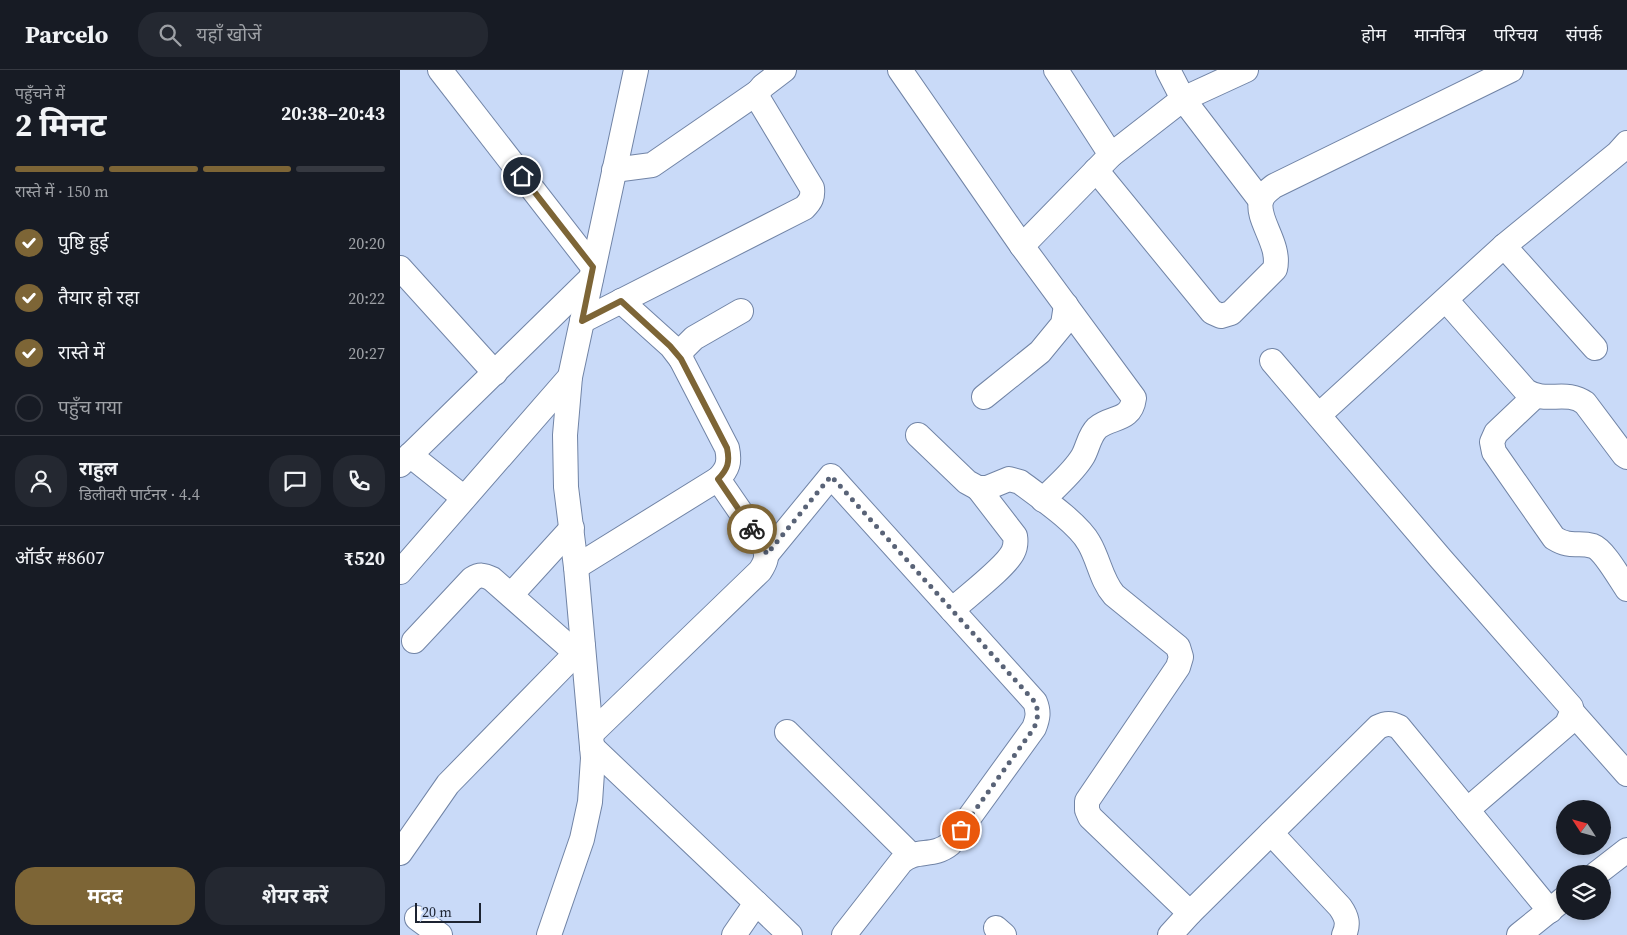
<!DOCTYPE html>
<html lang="hi">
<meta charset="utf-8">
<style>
:root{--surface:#171b24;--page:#242831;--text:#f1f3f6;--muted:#9ea1a6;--line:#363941;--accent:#7d6536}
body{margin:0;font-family:"Source Serif 4","Noto Sans Devanagari",serif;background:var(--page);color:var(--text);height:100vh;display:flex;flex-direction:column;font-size:19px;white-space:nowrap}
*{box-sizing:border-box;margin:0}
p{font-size:16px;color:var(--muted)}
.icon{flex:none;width:28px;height:28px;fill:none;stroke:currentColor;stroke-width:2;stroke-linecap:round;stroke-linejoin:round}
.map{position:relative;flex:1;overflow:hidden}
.drawer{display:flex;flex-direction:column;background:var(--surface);width:400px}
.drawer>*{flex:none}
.needle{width:32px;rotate:306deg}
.fabs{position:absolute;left:1156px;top:730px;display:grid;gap:10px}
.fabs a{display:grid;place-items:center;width:55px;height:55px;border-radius:50%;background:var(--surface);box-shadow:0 2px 8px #0003;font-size:25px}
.scale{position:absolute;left:15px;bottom:12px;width:66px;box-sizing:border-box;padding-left:5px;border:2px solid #1c2331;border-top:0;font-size:14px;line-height:18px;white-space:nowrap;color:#1c2331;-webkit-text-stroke:4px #c9daf8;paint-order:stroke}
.pin{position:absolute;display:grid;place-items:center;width:42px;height:42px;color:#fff;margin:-21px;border:2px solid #fff;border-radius:50%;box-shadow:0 1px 5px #0007}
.courier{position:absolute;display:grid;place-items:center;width:50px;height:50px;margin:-25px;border:4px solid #7d6536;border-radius:50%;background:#fff;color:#222;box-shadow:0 1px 6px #0007}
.summary em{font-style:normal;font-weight:700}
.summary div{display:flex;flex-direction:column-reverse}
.summary{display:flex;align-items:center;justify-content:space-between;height:85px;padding:0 15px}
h1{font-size:32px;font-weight:700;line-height:38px}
.bar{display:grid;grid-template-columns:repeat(4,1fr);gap:8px 5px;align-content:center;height:60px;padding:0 15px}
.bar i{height:6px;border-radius:4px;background:var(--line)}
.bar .current{background:var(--accent)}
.bar p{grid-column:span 4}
.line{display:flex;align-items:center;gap:12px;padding:0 15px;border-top:1px solid var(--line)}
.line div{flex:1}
.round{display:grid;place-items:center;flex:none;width:52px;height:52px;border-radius:20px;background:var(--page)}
ol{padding:0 15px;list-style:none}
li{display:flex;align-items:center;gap:15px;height:55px}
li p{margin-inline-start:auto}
li .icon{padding:5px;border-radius:50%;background:var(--accent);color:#fff;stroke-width:4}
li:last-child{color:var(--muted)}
li i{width:28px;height:28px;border:2px solid var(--line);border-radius:50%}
.primary-button{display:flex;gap:10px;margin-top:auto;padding:10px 15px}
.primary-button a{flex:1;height:58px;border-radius:20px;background:var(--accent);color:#fff;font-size:20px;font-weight:700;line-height:58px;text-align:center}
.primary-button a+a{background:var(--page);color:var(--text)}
header{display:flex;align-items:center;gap:30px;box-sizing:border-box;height:70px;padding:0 25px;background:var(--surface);border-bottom:1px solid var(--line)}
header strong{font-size:24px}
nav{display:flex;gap:28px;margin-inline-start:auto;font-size:18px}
.search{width:350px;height:45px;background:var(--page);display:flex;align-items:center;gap:12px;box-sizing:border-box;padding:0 18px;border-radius:20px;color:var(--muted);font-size:19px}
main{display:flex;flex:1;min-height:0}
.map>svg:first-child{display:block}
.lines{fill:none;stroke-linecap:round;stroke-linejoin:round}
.minor-casing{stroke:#7184a6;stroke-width:26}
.minor{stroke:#fff;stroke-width:24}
.done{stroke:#596377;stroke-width:5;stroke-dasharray:0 9}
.route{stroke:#7d6536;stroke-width:6}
</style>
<header>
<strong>Parcelo</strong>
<div class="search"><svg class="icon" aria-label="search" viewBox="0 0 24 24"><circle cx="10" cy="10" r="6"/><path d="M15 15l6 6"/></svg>यहाँ खोजें</div>
<nav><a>होम</a><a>मानचित्र</a><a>परिचय</a><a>संपर्क</a></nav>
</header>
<main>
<section class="drawer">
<div class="summary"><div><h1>2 मिनट</h1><p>पहुँचने में</p></div><em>20:38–20:43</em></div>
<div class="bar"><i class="current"></i><i class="current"></i><i class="current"></i><i></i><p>रास्ते में · 150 m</p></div>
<ol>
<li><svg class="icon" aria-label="check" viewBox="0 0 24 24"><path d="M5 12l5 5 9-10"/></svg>पुष्टि हुई<p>20:20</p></li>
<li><svg class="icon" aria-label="check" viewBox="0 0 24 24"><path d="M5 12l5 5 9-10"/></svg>तैयार हो रहा<p>20:22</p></li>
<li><svg class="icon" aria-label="check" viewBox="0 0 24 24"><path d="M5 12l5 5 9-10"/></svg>रास्ते में<p>20:27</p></li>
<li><i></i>पहुँच गया</li>
</ol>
<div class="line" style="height:90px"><a class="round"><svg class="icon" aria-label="person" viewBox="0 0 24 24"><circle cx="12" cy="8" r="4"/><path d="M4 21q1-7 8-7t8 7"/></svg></a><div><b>राहुल</b><p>डिलीवरी पार्टनर · 4.4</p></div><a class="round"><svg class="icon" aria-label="chat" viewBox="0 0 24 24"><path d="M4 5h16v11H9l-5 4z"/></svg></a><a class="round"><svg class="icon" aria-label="phone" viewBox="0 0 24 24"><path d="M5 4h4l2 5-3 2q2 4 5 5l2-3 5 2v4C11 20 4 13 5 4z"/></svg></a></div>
<div class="line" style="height:65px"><div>ऑर्डर #8607</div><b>₹520</b></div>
<div class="primary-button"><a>मदद</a><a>शेयर करें</a></div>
</section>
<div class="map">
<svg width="1227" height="865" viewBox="0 0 1227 865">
<rect width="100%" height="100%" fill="#c9daf8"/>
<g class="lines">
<g class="minor-casing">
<g id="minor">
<polyline points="40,0 193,197"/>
<path d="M500,0l122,176 112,152c-3,24 -23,18 -37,30 -8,8 -9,19 -14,28 -10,17 -27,30 -40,44"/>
<polyline points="656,0 711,85"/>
<polyline points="768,0 783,29 846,0"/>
<polyline points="214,100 252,95 358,22"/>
<path d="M696,100l116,142 9,4 10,-3 44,-44c6,-25 -19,-49 -14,-68 2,-7 8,-11 13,-15l237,-116"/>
<polyline points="622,176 711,85 783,29 861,131"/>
<polyline points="1104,176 1195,278"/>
<polyline points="0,198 95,303"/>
<path d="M1046,230l80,91c20,13 40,-2 59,12l39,52 3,2"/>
<polyline points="221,231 271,276 281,289"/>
<path d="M182,251l222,-113c7,-7 9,-11 8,-20l-53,-88 -1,-8 5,-6 21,-16"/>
<polyline points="872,291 1041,489 1171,637 1172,642 1167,654 1067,740"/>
<polyline points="584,327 640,282 663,254 666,235"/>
<path d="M1134,327l-38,36 -4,9 2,10 60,86c18,11 23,3 39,8 11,4 27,33 34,43"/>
<polyline points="919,345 1104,176 1218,83 1227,73"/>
<path d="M518,365l49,47 11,6h9l22,-9 11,3c20,15 58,41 69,61 10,17 12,37 25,52l64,52 3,10 -3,10 -91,134v9l3,7 100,96"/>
<polyline points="10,385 64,428"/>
<polyline points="0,395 191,208"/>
<path d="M367,484l64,-78 204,226c4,10 3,16 -1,26l-84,116c-17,14 -34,4 -49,18l-57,73"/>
<path d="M176,497l142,-88c10,-10 12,-17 9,-31l-46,-89 1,-9 12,-12 47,-27"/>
<polyline points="0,502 170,307"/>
<polyline points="111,525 172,458"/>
<path d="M552,540c14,-13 54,-43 61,-58 3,-6 3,-10 2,-16l-37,-48"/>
<path d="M14,571l58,-62c8,-5 12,-4 20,0l84,74"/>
<polyline points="1172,642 1227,704"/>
<polyline points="387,662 511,785"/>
<path d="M191,664l169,-163c6,-9 8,-15 4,-25l-46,-67"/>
<polyline points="192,677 390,865"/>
<path d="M871,763l69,74c7,10 9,17 4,28"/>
<polyline points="0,783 48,714 183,576"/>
<polyline points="1196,804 1227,780"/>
<polyline points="17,848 40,865"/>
<polyline points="596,858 604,865"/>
<polyline points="149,865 182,769 190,732 193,688 176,497 166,417 165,365 170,307 236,0"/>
<polyline points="334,865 356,833"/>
<path d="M770,865l20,-22 188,-186c8,-4 13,-4 21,0l151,184"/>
<polyline points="1119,865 1165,828"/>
</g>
</g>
<use href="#minor" class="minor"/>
</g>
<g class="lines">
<path class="done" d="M352,459l15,25 64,-78 204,226c4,10 3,16 -1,26l-73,102"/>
<path class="route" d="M122,106l71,91 -11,54 39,-20 49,45 11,13 46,89c3,14 1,21 -9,31l34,50"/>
</g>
</svg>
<div class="fabs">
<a><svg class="needle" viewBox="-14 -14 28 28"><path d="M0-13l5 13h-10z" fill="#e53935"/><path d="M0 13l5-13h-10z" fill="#9ea1a6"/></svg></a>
<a><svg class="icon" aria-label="layers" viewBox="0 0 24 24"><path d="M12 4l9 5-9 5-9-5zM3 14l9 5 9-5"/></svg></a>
</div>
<div class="scale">20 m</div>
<div class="pin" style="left:561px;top:760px;background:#ea580c"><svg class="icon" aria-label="bag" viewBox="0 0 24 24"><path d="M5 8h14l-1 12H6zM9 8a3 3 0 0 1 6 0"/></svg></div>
<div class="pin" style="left:122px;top:106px;background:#1f2937"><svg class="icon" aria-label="home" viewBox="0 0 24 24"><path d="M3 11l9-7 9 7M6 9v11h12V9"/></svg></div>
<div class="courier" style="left:352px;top:459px"><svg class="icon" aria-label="bike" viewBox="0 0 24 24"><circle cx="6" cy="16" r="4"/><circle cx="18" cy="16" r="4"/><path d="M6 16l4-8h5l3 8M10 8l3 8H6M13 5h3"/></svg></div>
</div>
</main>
